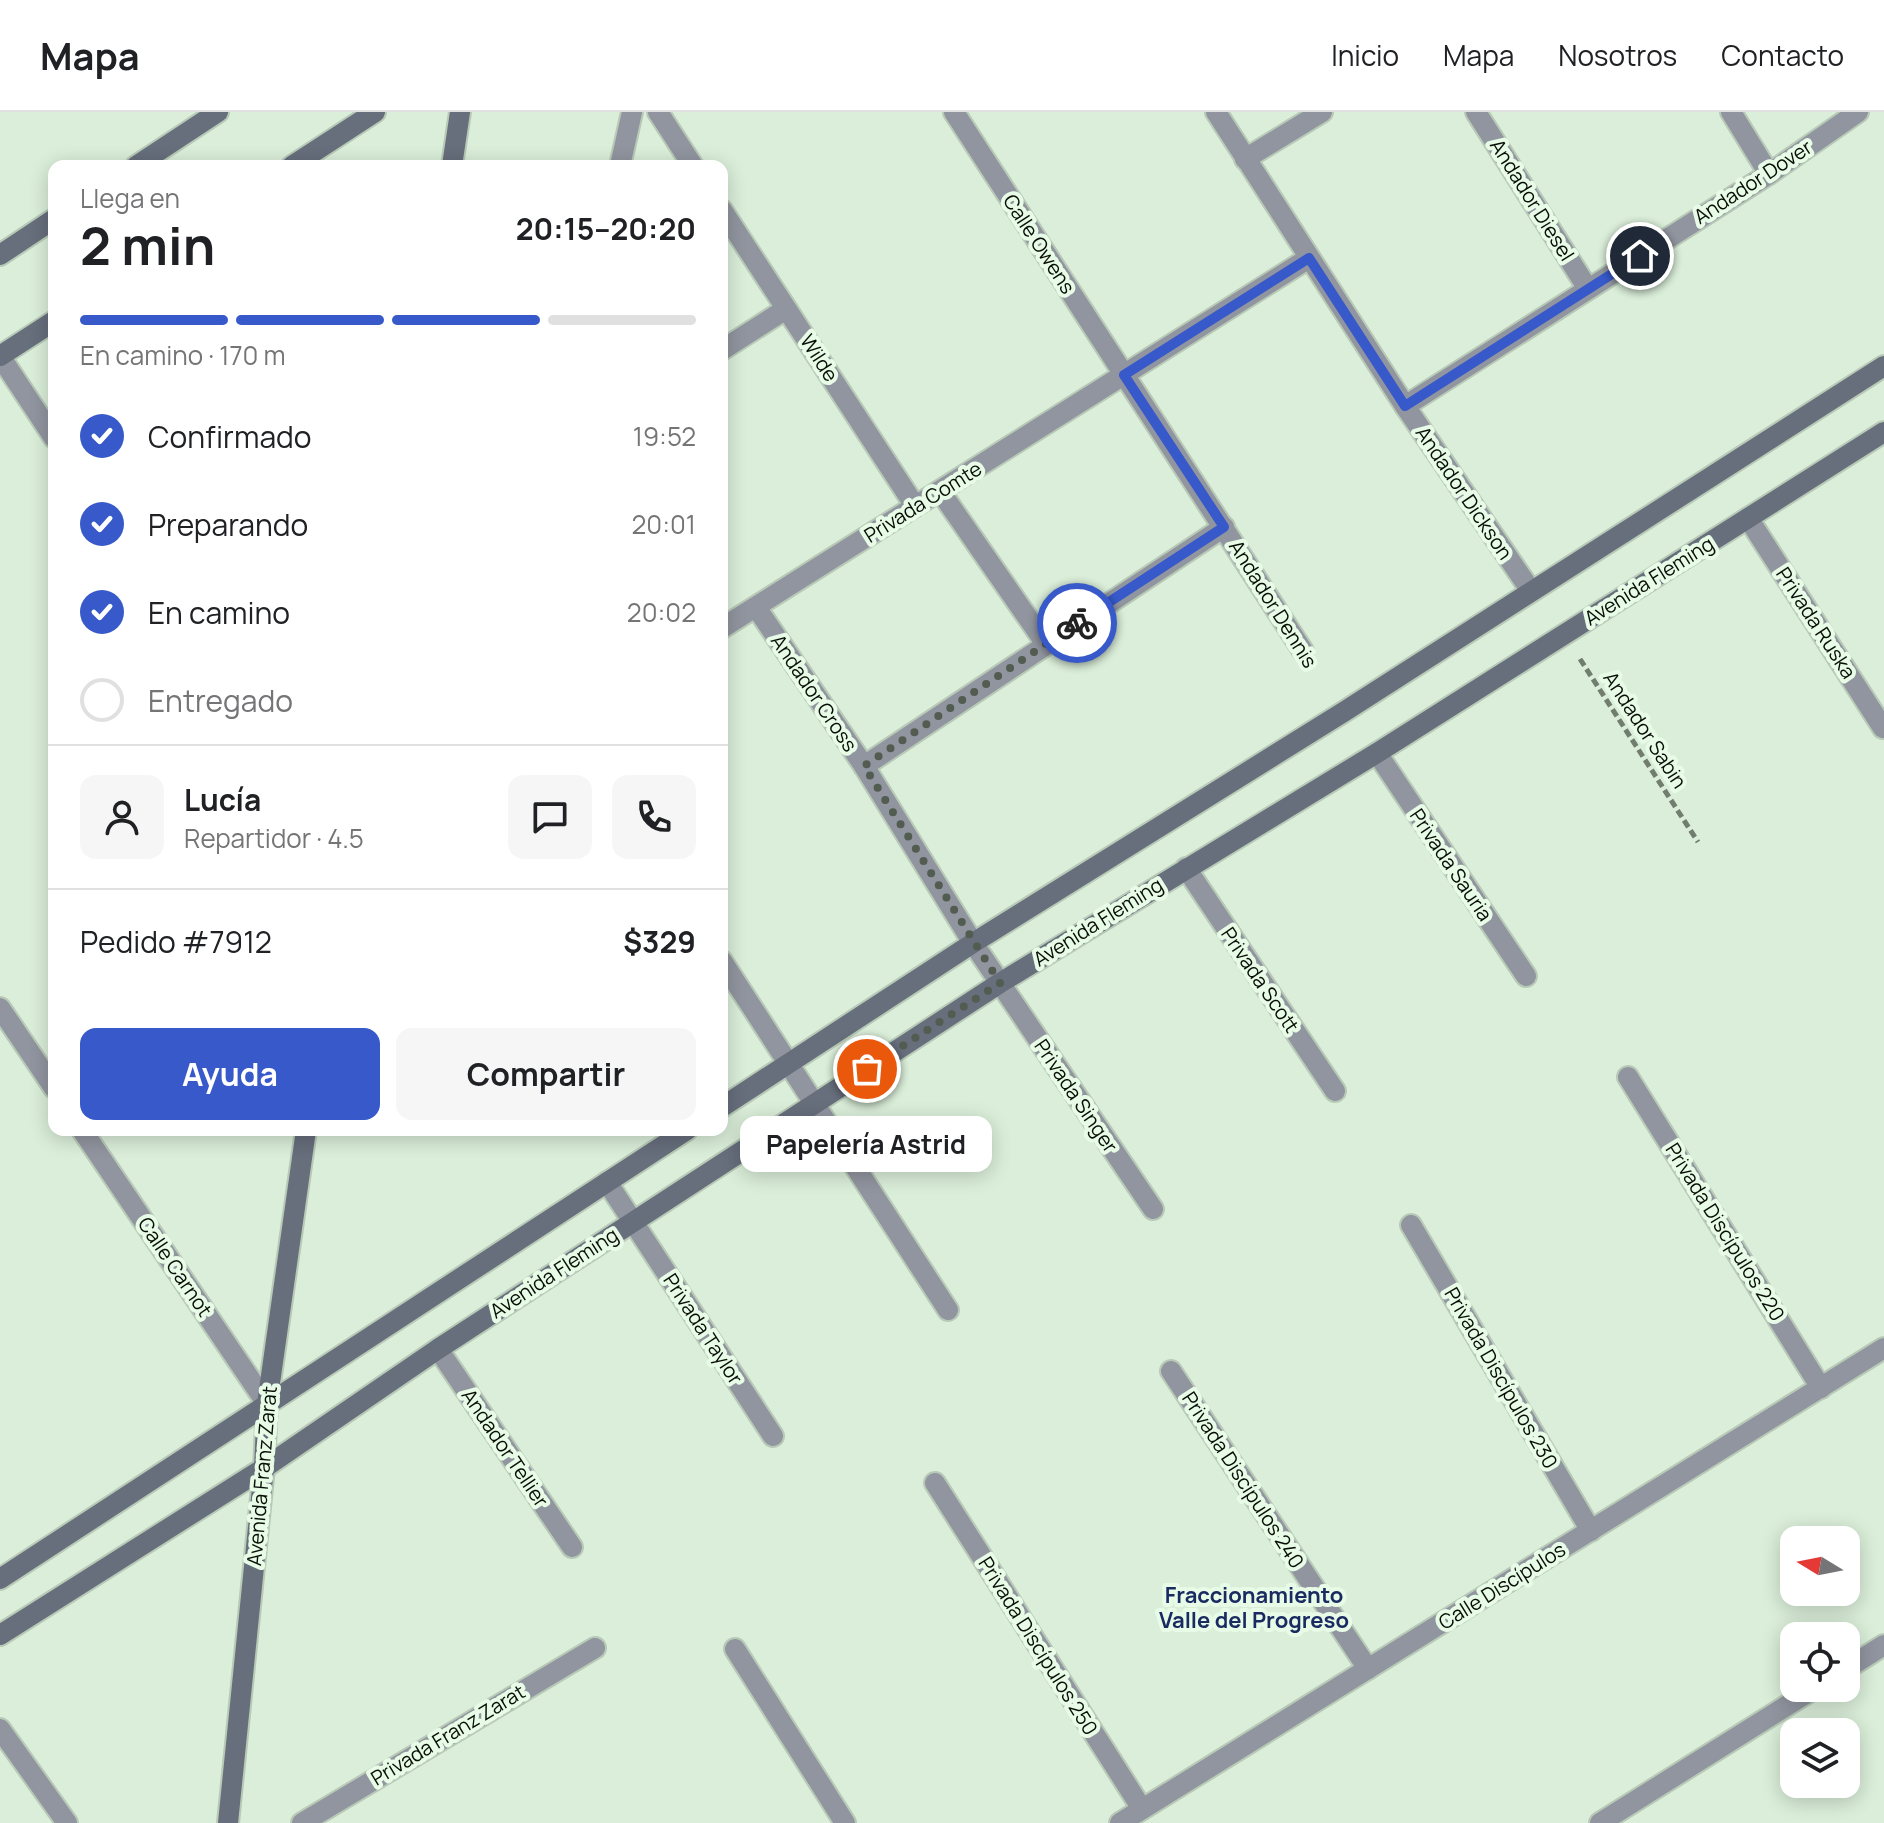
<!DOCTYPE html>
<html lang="es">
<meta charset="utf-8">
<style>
:root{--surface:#fff;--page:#f6f6f6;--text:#202124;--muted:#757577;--line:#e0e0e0;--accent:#3759ca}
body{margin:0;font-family:Manrope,sans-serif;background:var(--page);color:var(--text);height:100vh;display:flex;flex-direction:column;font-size:30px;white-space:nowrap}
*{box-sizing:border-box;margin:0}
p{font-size:26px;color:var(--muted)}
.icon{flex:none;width:44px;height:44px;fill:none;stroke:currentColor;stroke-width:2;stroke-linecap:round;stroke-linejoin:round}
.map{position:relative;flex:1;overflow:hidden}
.panel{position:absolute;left:48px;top:48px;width:680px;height:976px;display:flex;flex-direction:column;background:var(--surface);border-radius:16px;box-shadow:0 4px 20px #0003}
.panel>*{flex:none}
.needle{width:52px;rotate:280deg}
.fabs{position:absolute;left:1780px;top:1414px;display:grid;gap:16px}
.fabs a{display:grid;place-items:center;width:80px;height:80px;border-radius:16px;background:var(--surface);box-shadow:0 4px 20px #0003;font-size:40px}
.pin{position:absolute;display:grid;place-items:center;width:68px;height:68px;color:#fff;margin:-34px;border:4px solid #fff;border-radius:50%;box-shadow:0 2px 8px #0007}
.courier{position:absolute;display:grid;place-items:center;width:80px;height:80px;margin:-40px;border:6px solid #3759ca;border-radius:50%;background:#fff;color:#222;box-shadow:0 2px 10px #0007}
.bubble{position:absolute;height:56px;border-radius:16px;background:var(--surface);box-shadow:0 4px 20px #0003;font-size:26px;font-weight:700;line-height:56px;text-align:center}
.head em{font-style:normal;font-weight:700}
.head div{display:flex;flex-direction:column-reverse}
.head{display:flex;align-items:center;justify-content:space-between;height:136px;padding:0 32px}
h1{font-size:52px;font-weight:700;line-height:60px}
.bar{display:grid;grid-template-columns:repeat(4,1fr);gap:12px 8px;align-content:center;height:96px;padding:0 32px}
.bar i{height:10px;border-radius:6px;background:var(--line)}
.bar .active{background:var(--accent)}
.bar p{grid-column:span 4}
.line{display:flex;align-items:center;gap:20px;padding:0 32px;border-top:2px solid var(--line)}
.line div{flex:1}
.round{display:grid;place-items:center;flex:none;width:84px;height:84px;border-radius:16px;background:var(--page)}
ol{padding:0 32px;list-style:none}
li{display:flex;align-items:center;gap:24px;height:88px}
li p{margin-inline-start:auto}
li .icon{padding:8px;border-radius:50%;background:var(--accent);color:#fff;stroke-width:4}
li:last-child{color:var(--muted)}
li i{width:44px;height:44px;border:4px solid var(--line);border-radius:50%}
.primary-button{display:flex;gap:16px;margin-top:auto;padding:16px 32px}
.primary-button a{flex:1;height:92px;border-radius:16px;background:var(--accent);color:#fff;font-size:32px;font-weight:700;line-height:92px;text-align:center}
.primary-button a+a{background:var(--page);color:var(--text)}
header{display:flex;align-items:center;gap:48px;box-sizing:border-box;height:112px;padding:0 40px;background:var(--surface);border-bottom:2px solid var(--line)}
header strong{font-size:38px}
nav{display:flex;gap:44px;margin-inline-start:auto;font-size:28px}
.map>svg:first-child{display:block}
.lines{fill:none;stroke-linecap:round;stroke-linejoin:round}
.street-casing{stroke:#b8cab7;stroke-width:24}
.secondary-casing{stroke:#b8cab7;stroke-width:24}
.path{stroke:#707d6f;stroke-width:5;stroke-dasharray:8 4;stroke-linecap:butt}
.street{stroke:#91959f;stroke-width:20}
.secondary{stroke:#676e7c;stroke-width:20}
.done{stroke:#525c50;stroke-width:8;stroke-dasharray:0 14.4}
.route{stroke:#3759ca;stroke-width:10}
.labels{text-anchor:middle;stroke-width:8;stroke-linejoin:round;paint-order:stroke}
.street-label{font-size:20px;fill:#080e07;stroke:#e7fbe6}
.neighbourhood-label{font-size:22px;font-weight:bold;fill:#1a2b62;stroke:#e7fbe6}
</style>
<header>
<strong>Mapa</strong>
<nav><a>Inicio</a><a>Mapa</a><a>Nosotros</a><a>Contacto</a></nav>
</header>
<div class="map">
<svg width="1884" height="1711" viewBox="0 0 1884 1711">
<rect width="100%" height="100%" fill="#daeed9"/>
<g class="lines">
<g class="street-casing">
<g id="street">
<polyline points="658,0 693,54"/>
<polyline points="954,0 1303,539"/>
<polyline points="1216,0 1405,294 1531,479"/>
<polyline points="1476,0 1588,177"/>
<polyline points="1731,0 1769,62"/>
<polyline points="1245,47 1322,0"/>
<polyline points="620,54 632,0"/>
<polyline points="722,98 915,394"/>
<polyline points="722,238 786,197"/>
<polyline points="0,244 54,326"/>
<polyline points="1405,294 1769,62 1858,0"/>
<polyline points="940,379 1046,532"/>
<polyline points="1748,406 1883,616"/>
<polyline points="756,495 864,654 973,831 1153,1097"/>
<polyline points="722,516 1309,146"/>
<polyline points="1377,641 1526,864"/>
<polyline points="864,654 1224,415"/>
<polyline points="1186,756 1335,979"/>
<polyline points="722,849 948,1198"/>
<polyline points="0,896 54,976"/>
<polyline points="1628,965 1821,1276"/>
<polyline points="82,1018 267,1292"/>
<polyline points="607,1070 773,1324"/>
<polyline points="1411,1113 1591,1419"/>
<polyline points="438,1237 572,1435"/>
<polyline points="1171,1259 1368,1557"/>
<polyline points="935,1371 1142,1697"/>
<polyline points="735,1537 845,1711"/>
<polyline points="1846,1557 1884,1533"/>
<polyline points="0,1617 67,1711"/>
<polyline points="302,1711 595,1536"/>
<polyline points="1120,1711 1884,1236"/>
<polyline points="1600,1711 1815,1576"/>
</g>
</g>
<g class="secondary-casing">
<g id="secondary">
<polyline points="136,54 218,0"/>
<polyline points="292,54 375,0"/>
<polyline points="452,54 460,0"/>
<polyline points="0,143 54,107"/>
<polyline points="0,244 54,209"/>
<polyline points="722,995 973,831 1342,601 1884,254"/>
<polyline points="0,1467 687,1018"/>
<polyline points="0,1523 264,1356 438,1237 1000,871 1377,641 1884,320"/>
<polyline points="228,1711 264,1356 267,1292 306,1018"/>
</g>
</g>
<polyline class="path" points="1580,547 1698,730"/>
<use href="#street" class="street"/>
<use href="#secondary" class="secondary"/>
</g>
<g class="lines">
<polyline class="done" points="867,957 1000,871 864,654 1077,511"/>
<polyline class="route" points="1077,511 1224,415 1124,263 1309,146 1405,294 1640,144"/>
</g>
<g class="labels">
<g class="street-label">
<text transform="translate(1753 70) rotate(-33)" y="7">Andador Dover</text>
<text transform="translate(1532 88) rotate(58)" y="7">Andador Diesel</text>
<text transform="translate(1039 132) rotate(57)" y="7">Calle Owens</text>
<text transform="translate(819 246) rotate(57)" y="7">Wilde</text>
<text transform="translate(1464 381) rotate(56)" y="7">Andador Dickson</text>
<text transform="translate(923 390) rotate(-32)" y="7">Privada Comte</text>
<text transform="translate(1649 469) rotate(-32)" y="7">Avenida Fleming</text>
<text transform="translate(1273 492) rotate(58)" y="7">Andador Dennis</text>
<text transform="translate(1816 511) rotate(57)" y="7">Privada Ruska</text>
<text transform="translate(814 581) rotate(56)" y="7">Andador Cross</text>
<text transform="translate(1645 618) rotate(57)" y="7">Andador Sabin</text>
<text transform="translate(1451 753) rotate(56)" y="7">Privada Sauria</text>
<text transform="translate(1098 810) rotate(-32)" y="7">Avenida Fleming</text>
<text transform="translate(1260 868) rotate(56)" y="7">Privada Scott</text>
<text transform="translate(1076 984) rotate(56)" y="7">Privada Singer</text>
<text transform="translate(1725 1120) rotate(58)" y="7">Privada Discípulos 220</text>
<text transform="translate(175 1155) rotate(56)" y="7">Calle Carnot</text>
<text transform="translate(554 1161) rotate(-33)" y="7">Avenida Fleming</text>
<text transform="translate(703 1217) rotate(57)" y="7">Privada Taylor</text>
<text transform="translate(1501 1266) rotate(60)" y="7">Privada Discípulos 230</text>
<text transform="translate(505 1336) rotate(56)" y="7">Andador Tellier</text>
<text transform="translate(262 1364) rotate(-85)" y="7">Avenida Franz Zarat</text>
<text transform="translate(1243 1368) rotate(57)" y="7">Privada Discípulos 240</text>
<text transform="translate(1502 1474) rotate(-32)" y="7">Calle Discípulos</text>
<text transform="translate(1038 1534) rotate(58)" y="7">Privada Discípulos 250</text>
<text transform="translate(448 1623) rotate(-31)" y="7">Privada Franz Zarat</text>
</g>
<g class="neighbourhood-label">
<text x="1254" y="1491">Fraccionamiento<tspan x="1254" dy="25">Valle del Progreso</tspan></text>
</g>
</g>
</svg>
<div class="fabs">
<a><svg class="needle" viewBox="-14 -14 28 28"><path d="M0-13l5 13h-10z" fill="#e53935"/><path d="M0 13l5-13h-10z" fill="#757577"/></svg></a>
<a><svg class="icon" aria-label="locate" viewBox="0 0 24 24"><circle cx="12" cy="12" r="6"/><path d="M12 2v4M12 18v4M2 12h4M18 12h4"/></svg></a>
<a><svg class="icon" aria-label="layers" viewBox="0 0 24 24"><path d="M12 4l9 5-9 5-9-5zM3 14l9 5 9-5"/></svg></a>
</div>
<div class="pin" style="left:867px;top:957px;background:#ea580c"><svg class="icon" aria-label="bag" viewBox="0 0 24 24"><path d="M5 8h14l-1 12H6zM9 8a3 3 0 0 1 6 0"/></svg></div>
<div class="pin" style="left:1640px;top:144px;background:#1f2937"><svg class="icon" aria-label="home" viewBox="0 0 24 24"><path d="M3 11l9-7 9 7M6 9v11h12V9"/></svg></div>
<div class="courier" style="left:1077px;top:511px"><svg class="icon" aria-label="bike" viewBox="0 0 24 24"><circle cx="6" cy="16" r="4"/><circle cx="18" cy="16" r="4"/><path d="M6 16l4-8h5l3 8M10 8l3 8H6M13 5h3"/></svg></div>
<div class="bubble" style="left:740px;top:1004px;width:252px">Papelería Astrid</div>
<section class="panel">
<div class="head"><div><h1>2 min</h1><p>Llega en</p></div><em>20:15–20:20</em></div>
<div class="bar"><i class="active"></i><i class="active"></i><i class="active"></i><i></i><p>En camino · 170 m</p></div>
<ol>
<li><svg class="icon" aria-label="check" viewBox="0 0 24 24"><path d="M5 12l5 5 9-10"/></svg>Confirmado<p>19:52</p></li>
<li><svg class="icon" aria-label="check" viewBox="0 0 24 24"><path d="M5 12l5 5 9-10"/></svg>Preparando<p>20:01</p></li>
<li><svg class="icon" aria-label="check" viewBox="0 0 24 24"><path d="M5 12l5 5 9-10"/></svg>En camino<p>20:02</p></li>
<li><i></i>Entregado</li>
</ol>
<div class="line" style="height:144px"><a class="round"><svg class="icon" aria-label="person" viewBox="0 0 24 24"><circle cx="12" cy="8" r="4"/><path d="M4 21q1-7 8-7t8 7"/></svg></a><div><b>Lucía</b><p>Repartidor · 4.5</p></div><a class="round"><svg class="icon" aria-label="chat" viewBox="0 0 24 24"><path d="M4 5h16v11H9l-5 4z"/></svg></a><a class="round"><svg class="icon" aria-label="phone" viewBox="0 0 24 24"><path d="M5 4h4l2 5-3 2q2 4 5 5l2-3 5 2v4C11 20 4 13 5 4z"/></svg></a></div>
<div class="line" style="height:104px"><div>Pedido #7912</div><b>$329</b></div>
<div class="primary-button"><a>Ayuda</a><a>Compartir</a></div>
</section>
</div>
